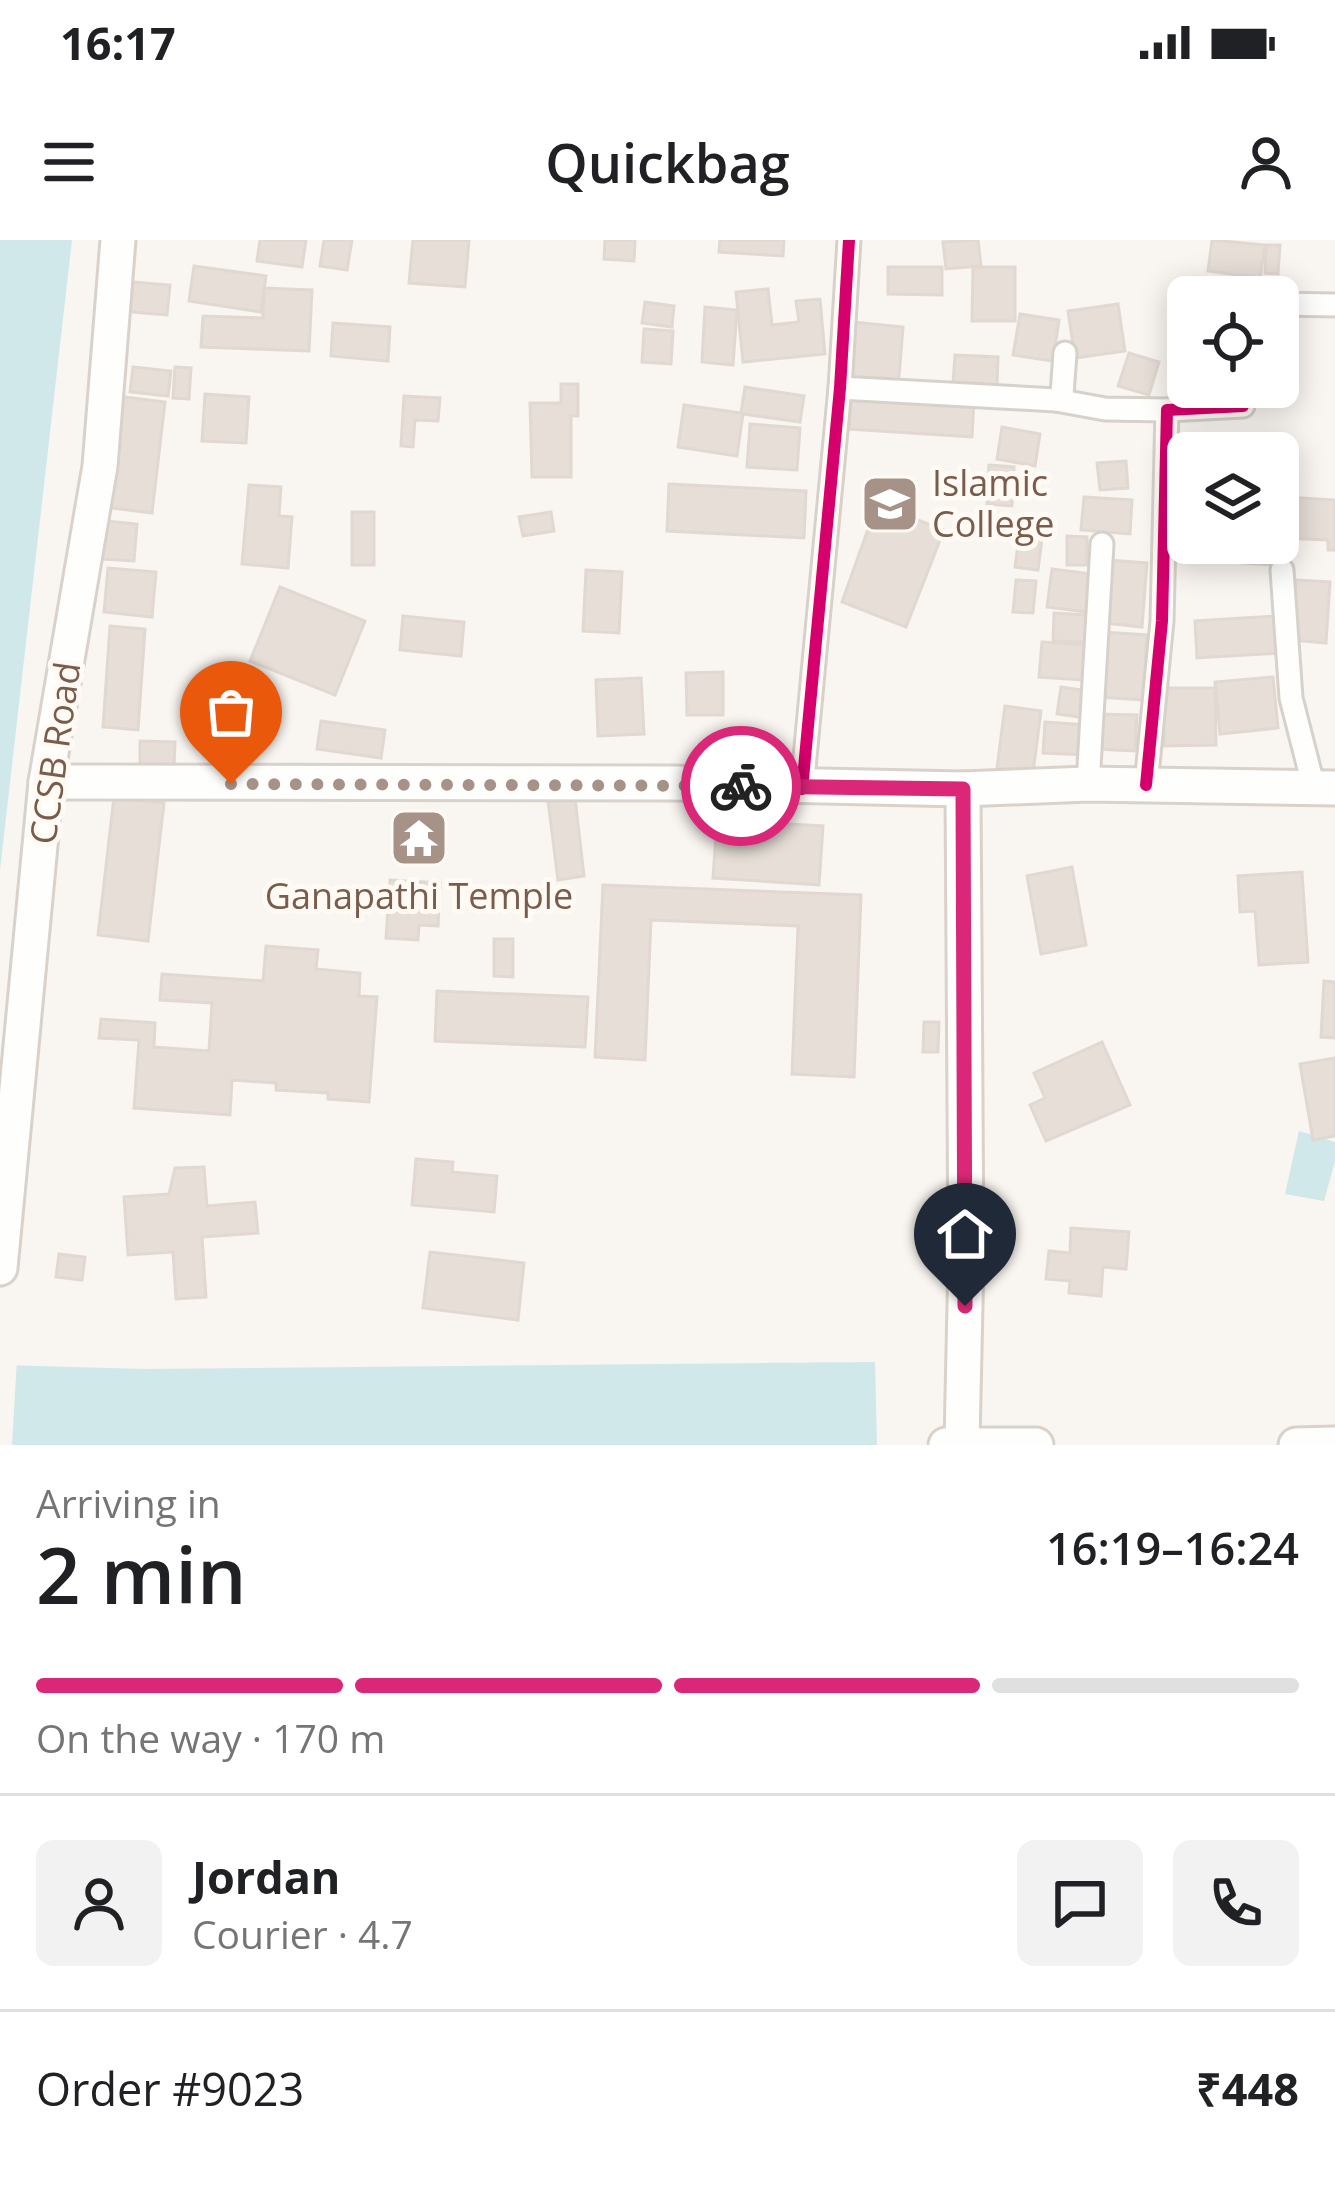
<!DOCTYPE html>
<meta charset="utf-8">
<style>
:root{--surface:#fff;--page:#f2f2f2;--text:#202124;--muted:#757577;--line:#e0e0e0;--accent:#db2777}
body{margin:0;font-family:"Open Sans",sans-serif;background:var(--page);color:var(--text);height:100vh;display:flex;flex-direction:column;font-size:45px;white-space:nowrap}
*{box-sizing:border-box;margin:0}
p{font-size:39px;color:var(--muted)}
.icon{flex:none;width:66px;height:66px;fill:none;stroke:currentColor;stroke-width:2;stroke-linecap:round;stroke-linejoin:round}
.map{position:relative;height:1205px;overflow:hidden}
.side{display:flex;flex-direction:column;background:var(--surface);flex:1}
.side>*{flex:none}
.controls{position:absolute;left:1167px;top:36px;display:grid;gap:24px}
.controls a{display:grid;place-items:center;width:132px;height:132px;border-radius:18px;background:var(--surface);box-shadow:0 6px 30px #0003;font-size:60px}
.pin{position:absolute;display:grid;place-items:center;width:102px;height:102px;color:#fff;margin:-123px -51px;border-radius:50% 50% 50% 0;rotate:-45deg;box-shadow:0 0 12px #0007}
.pin .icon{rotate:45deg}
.courier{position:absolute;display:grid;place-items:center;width:120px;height:120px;margin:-60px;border:9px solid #db2777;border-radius:50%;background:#fff;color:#222;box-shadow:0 3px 15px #0007}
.overview em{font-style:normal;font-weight:600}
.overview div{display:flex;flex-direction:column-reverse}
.overview{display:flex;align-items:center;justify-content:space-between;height:204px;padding:0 36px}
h1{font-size:78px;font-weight:600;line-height:90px}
.bar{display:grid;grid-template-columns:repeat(4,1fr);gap:18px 12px;align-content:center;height:144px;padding:0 36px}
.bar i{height:15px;border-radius:9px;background:var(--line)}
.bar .on{background:var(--accent)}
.bar p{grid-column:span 4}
.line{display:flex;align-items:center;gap:30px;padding:0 36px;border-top:3px solid var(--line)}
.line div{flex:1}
.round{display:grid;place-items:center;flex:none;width:126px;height:126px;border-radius:18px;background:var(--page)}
.status{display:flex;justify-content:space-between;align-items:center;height:84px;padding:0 60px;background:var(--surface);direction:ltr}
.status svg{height:33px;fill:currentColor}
header{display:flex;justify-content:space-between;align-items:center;height:156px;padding:0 36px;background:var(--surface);font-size:54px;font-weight:600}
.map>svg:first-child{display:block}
.water{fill:#d0e8ea}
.pier{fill:#f9f5f0}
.building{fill:#e6ded7;stroke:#e2d8d2;stroke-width:3}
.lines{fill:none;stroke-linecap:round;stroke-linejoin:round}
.street-casing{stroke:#d7d1cb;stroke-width:27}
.secondary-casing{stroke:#d9d2cb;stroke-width:39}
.street{stroke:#fefefd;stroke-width:21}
.secondary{stroke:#fefefd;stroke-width:33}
.cycleway-casing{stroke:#fffaf3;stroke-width:20}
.cycleway{stroke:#d6006c;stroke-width:12}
.done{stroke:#a69286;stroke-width:12;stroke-dasharray:0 21.6}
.route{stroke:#db2777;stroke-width:15}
.labels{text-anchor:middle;stroke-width:10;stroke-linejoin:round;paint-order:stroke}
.poi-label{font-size:36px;fill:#7a5c4d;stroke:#fffaf3;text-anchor:start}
.street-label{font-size:36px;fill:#7a5c4d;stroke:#fffaf3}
</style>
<div class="status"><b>16:17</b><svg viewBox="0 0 49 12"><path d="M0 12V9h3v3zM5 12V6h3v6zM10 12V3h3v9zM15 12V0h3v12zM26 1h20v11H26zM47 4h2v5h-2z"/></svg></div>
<header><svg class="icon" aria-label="menu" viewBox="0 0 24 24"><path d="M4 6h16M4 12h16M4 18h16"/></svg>Quickbag<svg class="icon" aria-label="person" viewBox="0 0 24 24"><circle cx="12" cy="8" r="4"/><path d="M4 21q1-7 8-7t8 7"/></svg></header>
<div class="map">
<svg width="1335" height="1205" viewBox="0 0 1335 1205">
<rect width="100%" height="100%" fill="#f9f5f0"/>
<g class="water">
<polygon points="0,0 72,0 0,630"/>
<polygon points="1299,891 1335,902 1335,921 1324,961 1285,954"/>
<polygon points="875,1122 877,1205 0,1205 0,1125 146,1129"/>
</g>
<polygon class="pier" points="0,1119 17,1119 12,1205 0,1205"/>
<g class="building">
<polygon points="260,0 306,0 302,27 257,21"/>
<polygon points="324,0 352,0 347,30 320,26"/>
<polygon points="413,0 469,0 465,47 409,43"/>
<polygon points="605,0 635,0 634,21 604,19"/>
<polygon points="720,0 784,0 783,16 719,12"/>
<polygon points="978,0 981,26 946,29 943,2"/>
<polygon points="1212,0 1265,5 1260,38 1208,31"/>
<polygon points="1266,5 1280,5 1278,34 1265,33"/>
<polygon points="194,26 266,36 261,72 189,61"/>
<polygon points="888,27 942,27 942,55 888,54"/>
<polygon points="973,27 1015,27 1015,81 972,81"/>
<polygon points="133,42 170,45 167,75 130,72"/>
<polygon points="264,48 312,50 309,111 201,107 203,76 263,78"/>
<polygon points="768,49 772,85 799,82 796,61 820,59 825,114 743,122 736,52"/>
<polygon points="645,62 674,66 672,87 642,83"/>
<polygon points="1118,64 1125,111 1075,118 1068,71"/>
<polygon points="705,67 737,70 733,125 702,122"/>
<polygon points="1020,74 1059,80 1053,121 1013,115"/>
<polygon points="853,82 903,87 898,149 848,145"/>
<polygon points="333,83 390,87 388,121 331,116"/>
<polygon points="644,89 673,91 671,124 642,122"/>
<polygon points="1177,96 1188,96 1188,127 1176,126"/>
<polygon points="1129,113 1159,122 1149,155 1118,146"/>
<polygon points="955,115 998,117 997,145 953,143"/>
<polygon points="133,127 171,131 168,156 130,152"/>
<polygon points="175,127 191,128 189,159 173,158"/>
<polygon points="561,144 578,144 578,176 571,176 571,237 532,237 530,163 561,163"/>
<polygon points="745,147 804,156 800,182 743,174 737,216 678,207 684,165 741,173"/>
<polygon points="852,151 974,159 972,197 849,189"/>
<polygon points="205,154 249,157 246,203 202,201"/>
<polygon points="117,156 165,162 152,273 104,267"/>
<polygon points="404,156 440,158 438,181 415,180 413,207 401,206"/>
<polygon points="750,184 800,188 797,230 747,227"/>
<polygon points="1002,187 1040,194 1035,226 997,219"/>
<polygon points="1126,221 1128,248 1100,250 1097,223"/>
<polygon points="989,225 1014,227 1012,266 987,264"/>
<polygon points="669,244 806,251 804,298 667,291"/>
<polygon points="249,245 281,247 279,276 292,277 288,328 242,324"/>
<polygon points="1084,257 1132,260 1130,294 1081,290"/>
<polygon points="1284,257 1335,260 1335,310 1328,310 1328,300 1282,298"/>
<polygon points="877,264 944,290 906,387 842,362"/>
<rect x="352" y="272" width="22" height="53"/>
<polygon points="551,272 554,291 523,296 519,277"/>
<polygon points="106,281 137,284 134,321 102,319"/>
<polygon points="1019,296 1042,299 1038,330 1015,327"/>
<polygon points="1067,296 1087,297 1087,325 1067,325"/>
<polygon points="1232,303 1275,303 1273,325 1231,322"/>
<polygon points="1108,320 1147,323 1142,387 1104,383"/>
<polygon points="108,328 156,332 152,377 104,372"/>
<polygon points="1052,329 1092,334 1087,372 1047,367"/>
<polygon points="586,330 622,332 619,393 583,391"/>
<polygon points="1016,340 1036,341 1033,373 1013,372"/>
<polygon points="1296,340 1330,342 1326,403 1292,400"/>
<polygon points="280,347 365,381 335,455 250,421"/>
<polygon points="1054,373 1087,375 1086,402 1053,401"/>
<polygon points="403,376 464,382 461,416 400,410"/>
<polygon points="1278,376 1281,413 1197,418 1195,381"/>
<polygon points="110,386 145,389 138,490 103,487"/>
<polygon points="1102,392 1147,395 1143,460 1098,457"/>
<polygon points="1042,402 1086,405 1083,440 1039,437"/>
<polygon points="723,432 723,475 687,475 686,433"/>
<polygon points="1273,437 1278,488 1220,494 1215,442"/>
<polygon points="641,438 644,494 598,496 596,440"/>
<polygon points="1061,447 1089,451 1086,478 1057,474"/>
<polygon points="1163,448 1215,448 1216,505 1164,506"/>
<polygon points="1005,466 1041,471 1033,533 997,528"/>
<polygon points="1096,474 1137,475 1135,511 1095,509"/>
<polygon points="321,481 385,490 381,518 317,509"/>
<polygon points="1045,482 1087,485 1086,515 1043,513"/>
<polygon points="140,501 175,502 174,527 140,525"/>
<polygon points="114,557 164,563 148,701 98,695"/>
<polygon points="575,558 584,636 558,640 548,561"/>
<polygon points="717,580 823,586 819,645 713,638"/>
<polygon points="1072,627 1086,705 1041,714 1027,636"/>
<polygon points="1302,632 1308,722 1259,725 1255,671 1240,672 1238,636"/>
<polygon points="390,640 440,643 438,686 419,685 418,700 386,698"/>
<polygon points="603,645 861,655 854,837 792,834 798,686 651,680 645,820 595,817"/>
<polygon points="494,699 513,699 513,737 494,736"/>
<polygon points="266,706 318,710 316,729 360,733 359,756 377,757 369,862 328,859 328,853 276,850 276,843 232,840 230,875 134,868 139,800 99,798 101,779 155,783 154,807 209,811 212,763 160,760 162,734 263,741"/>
<polygon points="1324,741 1335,742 1335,798 1321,797"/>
<polygon points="437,751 588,757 585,807 435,801"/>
<polygon points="924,782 939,782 938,812 923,812"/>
<polygon points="1102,802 1130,865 1046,901 1030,865 1045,858 1034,833"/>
<polygon points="1335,818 1335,896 1313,900 1300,824"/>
<polygon points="416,919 453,922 452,932 497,936 494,972 412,965"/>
<polygon points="204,927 207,966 255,962 258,993 202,997 206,1057 176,1059 173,1012 128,1015 124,957 169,954 175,928"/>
<polygon points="1071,988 1129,992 1126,1029 1103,1027 1101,1056 1069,1053 1070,1041 1046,1039 1049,1011 1070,1013"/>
<polygon points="430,1012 524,1023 518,1080 423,1068"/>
<polygon points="59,1014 85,1017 82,1040 56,1037"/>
</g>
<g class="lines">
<g class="street-casing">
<g id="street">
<polyline points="1278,64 1335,65"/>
<polyline points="840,148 1056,160 1062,155 1065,113"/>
<polyline points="1056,160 1105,169 1167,170"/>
<polyline points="1282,330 1291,458 1314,548"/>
<polyline points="1088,544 1102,304"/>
<polyline points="1146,545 1162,381 1167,170 1243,166 1243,147"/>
<polyline points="802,549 840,148 849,0"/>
</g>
</g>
<g class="secondary-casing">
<g id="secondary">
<polyline points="46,542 673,543 963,549 1088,544 1335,548"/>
<polyline points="0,1028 46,542 100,226 118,0"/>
<polyline points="962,1202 966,1020 963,549"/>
<polyline points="946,1205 1036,1205"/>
<polyline points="1296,1205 1335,1204"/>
</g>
</g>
<use href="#street" class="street"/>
<use href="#secondary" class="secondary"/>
<g class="cycleway-casing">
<g id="cycleway">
<polyline points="1146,545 1162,381 1167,170 1243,166 1243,147"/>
<polyline points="802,549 840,148 849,0"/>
</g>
</g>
<use href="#cycleway" class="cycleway"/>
</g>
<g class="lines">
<polyline class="done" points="231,544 741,546"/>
<polyline class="route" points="741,546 963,549 965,1066"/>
</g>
<defs>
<g id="university-square" transform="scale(3)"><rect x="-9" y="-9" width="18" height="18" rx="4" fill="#a69286" stroke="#fffaf3"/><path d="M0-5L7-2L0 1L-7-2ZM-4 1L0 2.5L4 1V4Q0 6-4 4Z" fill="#fff"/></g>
<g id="temple-square" transform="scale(3)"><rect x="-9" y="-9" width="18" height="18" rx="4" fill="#a69286" stroke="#fffaf3"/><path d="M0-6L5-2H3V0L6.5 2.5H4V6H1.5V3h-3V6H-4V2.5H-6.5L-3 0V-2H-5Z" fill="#fff"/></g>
</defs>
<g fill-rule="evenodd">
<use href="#university-square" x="890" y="264"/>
<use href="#temple-square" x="419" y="598"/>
</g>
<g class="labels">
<g class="poi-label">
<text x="932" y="256">Islamic<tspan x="932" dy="41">College</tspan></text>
<text x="419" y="669" text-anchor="middle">Ganapathi Temple</text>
</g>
<g class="street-label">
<text transform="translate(55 513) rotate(-82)" y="13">CCSB Road</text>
</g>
</g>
</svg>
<div class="controls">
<a><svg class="icon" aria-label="locate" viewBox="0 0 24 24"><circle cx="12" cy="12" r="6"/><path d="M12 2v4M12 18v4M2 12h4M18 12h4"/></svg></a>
<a><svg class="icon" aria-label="layers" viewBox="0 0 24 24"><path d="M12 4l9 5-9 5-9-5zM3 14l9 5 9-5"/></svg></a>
</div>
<div class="pin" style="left:231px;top:544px;background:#ea580c"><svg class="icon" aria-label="bag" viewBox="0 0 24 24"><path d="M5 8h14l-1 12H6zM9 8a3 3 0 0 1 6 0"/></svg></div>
<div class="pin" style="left:965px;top:1066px;background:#1f2937"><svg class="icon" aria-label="home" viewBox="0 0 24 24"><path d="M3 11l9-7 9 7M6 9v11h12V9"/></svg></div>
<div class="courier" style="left:741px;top:546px"><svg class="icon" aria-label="bike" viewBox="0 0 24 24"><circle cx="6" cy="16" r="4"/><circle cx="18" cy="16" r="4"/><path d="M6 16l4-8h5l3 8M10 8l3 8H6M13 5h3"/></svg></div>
</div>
<section class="side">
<div class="overview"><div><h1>2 min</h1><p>Arriving in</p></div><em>16:19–16:24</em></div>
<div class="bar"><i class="on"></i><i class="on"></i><i class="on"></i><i></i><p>On the way · 170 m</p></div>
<div class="line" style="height:216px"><a class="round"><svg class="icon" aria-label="person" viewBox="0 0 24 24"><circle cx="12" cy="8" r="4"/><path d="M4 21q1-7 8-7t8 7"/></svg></a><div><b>Jordan</b><p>Courier · 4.7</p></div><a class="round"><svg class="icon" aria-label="chat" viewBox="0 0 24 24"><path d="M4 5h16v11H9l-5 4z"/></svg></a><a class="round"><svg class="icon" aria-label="phone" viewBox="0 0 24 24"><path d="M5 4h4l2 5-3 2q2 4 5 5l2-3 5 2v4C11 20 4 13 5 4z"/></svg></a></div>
<div class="line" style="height:156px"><div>Order #9023</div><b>₹448</b></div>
</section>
